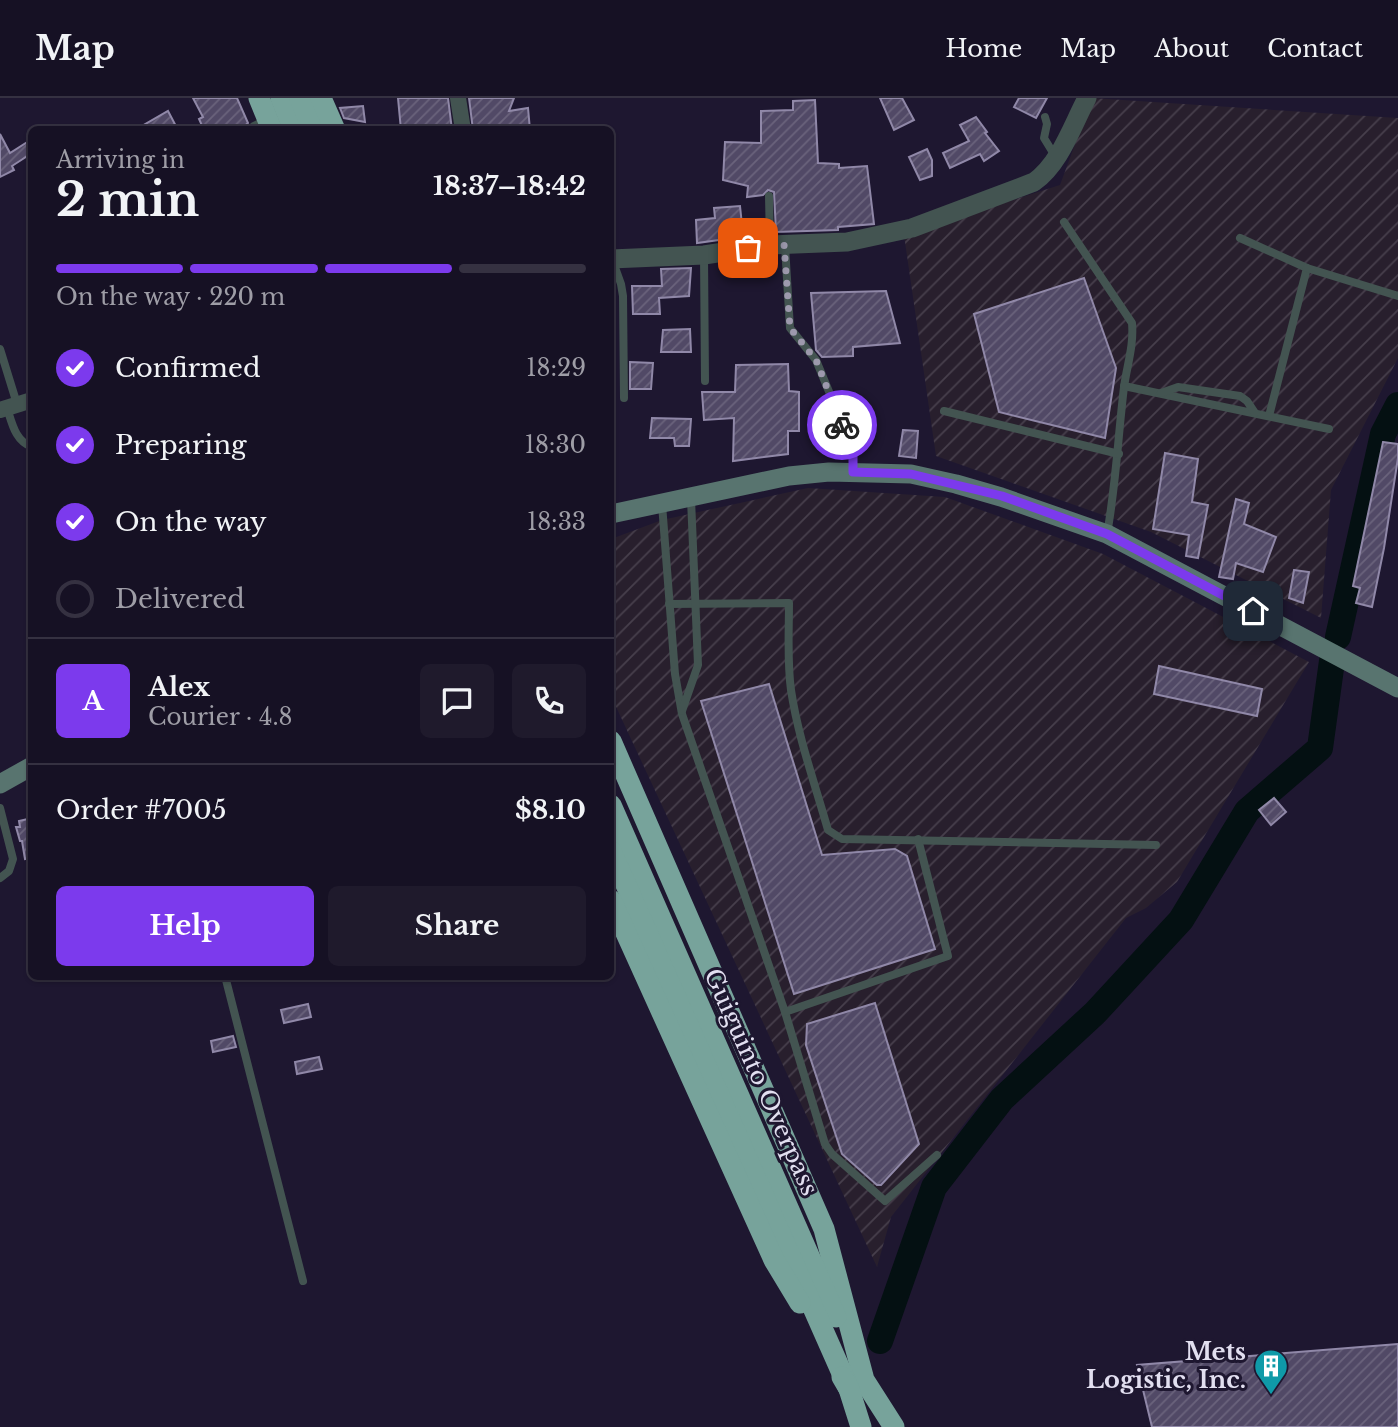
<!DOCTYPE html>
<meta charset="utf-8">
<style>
:root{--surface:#161124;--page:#1f1a2c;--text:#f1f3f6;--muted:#9e9da6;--line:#353141;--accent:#7c3aed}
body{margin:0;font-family:"Libre Baskerville",serif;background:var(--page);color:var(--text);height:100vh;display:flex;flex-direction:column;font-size:26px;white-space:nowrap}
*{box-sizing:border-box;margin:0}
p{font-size:23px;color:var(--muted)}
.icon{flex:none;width:38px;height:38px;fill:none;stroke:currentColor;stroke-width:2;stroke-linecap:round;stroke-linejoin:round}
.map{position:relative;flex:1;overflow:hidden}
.side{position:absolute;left:28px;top:28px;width:586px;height:854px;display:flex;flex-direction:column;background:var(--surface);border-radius:10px;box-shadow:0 2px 5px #0004,0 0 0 2px var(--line)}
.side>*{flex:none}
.pin{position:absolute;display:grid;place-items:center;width:60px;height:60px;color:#fff;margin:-30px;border-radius:14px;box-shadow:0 4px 10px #0006}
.courier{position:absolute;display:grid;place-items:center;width:70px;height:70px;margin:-35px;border:5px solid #7c3aed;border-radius:50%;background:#fff;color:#222;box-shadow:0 2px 9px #0007}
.headline em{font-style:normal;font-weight:700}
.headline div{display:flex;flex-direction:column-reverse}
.headline{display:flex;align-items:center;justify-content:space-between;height:119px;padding:0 28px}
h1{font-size:46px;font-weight:700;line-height:52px}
.bar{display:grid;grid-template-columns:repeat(4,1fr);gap:10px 7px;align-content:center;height:84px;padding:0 28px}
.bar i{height:9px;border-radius:5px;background:var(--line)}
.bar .on{background:var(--accent)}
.bar p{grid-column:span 4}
.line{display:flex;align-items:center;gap:18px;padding:0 28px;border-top:2px solid var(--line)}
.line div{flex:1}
.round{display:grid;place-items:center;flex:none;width:74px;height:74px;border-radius:10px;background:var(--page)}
ol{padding:0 28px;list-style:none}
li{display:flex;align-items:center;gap:21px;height:77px}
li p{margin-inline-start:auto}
li .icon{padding:7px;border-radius:50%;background:var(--accent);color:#fff;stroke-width:4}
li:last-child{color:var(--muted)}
li i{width:38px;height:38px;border:4px solid var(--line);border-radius:50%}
.button{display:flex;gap:14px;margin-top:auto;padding:14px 28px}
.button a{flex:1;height:80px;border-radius:10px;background:var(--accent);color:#fff;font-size:28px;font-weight:700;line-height:80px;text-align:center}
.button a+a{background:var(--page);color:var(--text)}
header{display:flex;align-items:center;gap:42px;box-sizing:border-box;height:98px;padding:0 35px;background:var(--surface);border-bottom:2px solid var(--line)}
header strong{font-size:33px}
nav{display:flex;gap:38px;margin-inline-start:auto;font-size:24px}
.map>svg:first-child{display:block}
.industrial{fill:url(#industrial-furrows)}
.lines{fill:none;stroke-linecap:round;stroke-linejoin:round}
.river{stroke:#041012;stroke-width:26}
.building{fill:url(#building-hatch);stroke:#9088a8;stroke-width:2}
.service{stroke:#435451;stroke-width:8}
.minor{stroke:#435451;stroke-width:16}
.tertiary{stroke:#435451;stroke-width:19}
.secondary{stroke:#58746f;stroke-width:19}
.motorway{stroke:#77a39b;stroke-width:21}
.done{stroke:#9d99ad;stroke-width:7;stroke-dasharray:0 12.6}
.route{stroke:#7c3aed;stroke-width:9}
.labels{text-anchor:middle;stroke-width:6;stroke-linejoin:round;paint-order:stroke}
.street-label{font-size:24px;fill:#e2dff0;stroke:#1e1730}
.poi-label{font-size:24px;font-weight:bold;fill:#e2dff0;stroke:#1e1730;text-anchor:end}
</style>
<header>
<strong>Map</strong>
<nav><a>Home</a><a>Map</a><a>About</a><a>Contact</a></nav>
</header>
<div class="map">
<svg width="1398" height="1329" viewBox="0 0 1398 1329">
<defs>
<pattern id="industrial-furrows" width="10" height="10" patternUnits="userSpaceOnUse" patternTransform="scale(1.75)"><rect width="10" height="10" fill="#281f2d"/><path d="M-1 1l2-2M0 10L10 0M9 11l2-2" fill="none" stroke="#473f4c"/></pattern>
<pattern id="building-hatch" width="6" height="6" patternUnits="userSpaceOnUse" patternTransform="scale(1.75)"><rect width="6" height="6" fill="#514966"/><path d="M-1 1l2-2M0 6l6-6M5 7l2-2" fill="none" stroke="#6a637c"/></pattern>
</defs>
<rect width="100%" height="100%" fill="#1e1730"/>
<g class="industrial">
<polygon points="1092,0 1398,20 1398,260 1331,392 1321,520 1151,434 936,358 904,137 1060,87"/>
<polygon points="808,390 945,399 1103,456 1309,564 1177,784 1146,810 1126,820 891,1119 877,1169 611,598 611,441 662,422"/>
</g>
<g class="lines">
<g class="river">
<polyline points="1338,539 1383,336 1398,307"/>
<polyline points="880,1243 934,1089 1002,1001 1095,915 1181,822 1247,713 1320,650 1332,563"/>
</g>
</g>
<g class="building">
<polygon points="193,0 237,0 248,25 240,32 204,32 199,21 203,19"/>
<polygon points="398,0 448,0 452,32 401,32"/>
<polygon points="469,0 514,0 509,13 528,10 530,32 473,32"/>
<polygon points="880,0 902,0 914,22 894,32"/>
<polygon points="1019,0 1047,0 1036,20 1014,9"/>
<polygon points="815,2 818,65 839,66 839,70 867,68 874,126 838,129 838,132 776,134 774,94 768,92 763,97 747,99 748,88 723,82 725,44 761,45 761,13 793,12 793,3"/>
<polygon points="363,8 365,24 344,20 340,10"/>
<polygon points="168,13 178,32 135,32"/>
<polygon points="976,19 987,34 985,35 999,53 984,63 980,56 950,70 943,55 969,43 960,27"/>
<polygon points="0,36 10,55 32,41 32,55 12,68 14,72 0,79"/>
<polygon points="927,51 932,62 932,78 920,82 909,59"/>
<polygon points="740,108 742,127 763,125 763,136 697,145 696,122 715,120 714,110"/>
<polygon points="691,170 689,198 659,200 660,216 633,216 632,188 662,188 661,171"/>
<polygon points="1084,180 1116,270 1105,340 999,314 974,216"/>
<polygon points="886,193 900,245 853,249 853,258 822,259 816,252 811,195"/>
<polygon points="690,231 691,254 661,254 663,232"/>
<polygon points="630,264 653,265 651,291 630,291"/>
<polygon points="788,266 789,293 799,294 799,333 788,333 788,356 733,363 734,320 704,322 702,294 735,294 736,267"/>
<polygon points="652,320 691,321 689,348 675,348 674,340 650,340"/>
<polygon points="903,332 918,333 916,360 899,358"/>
<polygon points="1383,344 1398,346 1398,360 1384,450 1372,509 1356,505 1360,490 1353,488"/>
<polygon points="1165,355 1198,361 1192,404 1208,407 1198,460 1186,458 1189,437 1153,431"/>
<polygon points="1236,401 1249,405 1244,426 1276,439 1263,474 1236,465 1233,481 1219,479"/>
<polygon points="1294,472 1309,474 1303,505 1289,500"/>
<polygon points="1159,568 1262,591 1257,618 1154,596"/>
<polygon points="769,586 822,757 895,751 907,758 935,851 794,896 701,603"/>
<polygon points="1274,700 1286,714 1271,727 1259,712"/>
<polygon points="32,720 32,760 25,761 22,743 20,743 16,729 20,729 19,723"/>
<polygon points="875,905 919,1046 881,1087 877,1087 842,1056 806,947 807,926"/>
<polygon points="308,906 311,919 284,925 281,912"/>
<polygon points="233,938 236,949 213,954 211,943"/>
<polygon points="319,959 322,971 297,976 295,964"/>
<polygon points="1398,1246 1398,1329 1152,1329 1137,1267"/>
</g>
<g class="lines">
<g class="service">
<polyline points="1045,19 1047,26 1044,40 1055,58"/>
<polyline points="769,98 770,147"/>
<path d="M1064,124l68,101c2,23 -5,42 -8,64 -6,49 -8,98 -17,147"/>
<polyline points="1240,140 1307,170 1269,318"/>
<polyline points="785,148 790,230 816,262 853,352 853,374"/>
<polyline points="704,157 705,283"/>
<polyline points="612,161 621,186 623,198 624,300"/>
<polyline points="1307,170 1398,198"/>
<polyline points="0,251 17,306"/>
<polyline points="1124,288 1329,331"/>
<polyline points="1161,295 1178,289 1240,298 1247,303 1255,315"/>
<path d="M7,310c5,15 8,33 25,39"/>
<polyline points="944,313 1119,356"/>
<polyline points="662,406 675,576 682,616 785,914 825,1046 832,1056 885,1103 937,1057"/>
<path d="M669,506l120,-1c0,29 -2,58 2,87 7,47 24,94 37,140l14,9 314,6"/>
<polyline points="682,613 698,567 691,401"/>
<polyline points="0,710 13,761 9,773 0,780"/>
<polyline points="225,878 303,1183"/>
<polyline points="785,914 948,858 918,741"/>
</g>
<g class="minor">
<polyline points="458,0 463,32"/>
<polyline points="255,32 269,25"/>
<polyline points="0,312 32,302"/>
</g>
<path class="tertiary" d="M611,161l93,-4 66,-10 77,-3 65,-14 122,-46c26,-18 38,-56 53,-84"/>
<g class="secondary">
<polyline points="611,416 789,378 829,374 911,376 956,386 1001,399 1107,436 1398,590"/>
<polyline points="0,686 32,668"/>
</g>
<g class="motorway">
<polyline points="259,0 272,32"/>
<polyline points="281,0 294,32"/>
<polyline points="300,0 313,32"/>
<polyline points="321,0 335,32"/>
<polyline points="611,643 824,1131 864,1282 894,1329"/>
<polyline points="611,707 836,1219"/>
<polyline points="611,753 849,1291"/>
<polyline points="611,802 774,1162 800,1205"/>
<polyline points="842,1279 849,1291 861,1329"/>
</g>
</g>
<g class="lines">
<polyline class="done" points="748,150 784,146 790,230 816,262 842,327"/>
<polyline class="route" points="842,327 853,352 853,374 911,376 1002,398 1107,436 1253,513"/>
</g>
<defs>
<g id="building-pin" transform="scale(1.75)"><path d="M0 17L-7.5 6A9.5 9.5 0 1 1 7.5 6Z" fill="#0f9aa8" stroke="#1e1730"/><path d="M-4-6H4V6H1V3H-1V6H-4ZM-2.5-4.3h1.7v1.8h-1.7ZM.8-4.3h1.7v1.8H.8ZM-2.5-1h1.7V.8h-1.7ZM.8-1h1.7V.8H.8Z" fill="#fff"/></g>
</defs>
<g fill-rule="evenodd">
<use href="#building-pin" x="1271" y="1268"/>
</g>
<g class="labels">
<g class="street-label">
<text transform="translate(761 984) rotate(66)" y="8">Guiguinto Overpass</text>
</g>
<g class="poi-label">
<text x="1246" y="1262">Mets<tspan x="1246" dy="28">Logistic, Inc.</tspan></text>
</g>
</g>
</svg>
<div class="pin" style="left:748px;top:150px;background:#ea580c"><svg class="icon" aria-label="bag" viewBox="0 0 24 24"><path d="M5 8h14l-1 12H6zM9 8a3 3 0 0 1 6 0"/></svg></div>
<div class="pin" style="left:1253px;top:513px;background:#1f2937"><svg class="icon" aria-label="home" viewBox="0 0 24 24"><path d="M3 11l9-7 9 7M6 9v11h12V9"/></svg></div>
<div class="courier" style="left:842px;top:327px"><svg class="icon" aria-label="bike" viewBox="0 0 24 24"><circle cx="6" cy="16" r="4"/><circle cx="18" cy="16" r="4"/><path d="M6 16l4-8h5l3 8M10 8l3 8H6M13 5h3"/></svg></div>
<section class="side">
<div class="headline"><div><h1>2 min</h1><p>Arriving in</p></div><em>18:37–18:42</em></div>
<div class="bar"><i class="on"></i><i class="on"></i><i class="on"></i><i></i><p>On the way · 220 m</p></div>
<ol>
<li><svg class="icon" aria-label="check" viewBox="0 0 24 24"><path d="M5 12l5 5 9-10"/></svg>Confirmed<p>18:29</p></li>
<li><svg class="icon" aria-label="check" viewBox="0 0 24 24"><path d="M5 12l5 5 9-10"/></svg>Preparing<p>18:30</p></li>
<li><svg class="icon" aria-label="check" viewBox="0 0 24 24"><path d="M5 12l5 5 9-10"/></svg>On the way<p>18:33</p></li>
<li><i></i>Delivered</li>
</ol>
<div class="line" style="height:126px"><b class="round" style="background:var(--accent);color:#fff">A</b><div><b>Alex</b><p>Courier · 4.8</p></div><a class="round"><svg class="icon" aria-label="chat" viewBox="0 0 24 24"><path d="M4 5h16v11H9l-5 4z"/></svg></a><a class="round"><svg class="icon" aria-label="phone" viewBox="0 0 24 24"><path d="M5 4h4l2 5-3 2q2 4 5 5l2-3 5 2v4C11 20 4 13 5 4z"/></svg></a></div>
<div class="line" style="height:91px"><div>Order #7005</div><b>$8.10</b></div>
<div class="button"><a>Help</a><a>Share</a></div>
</section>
</div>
